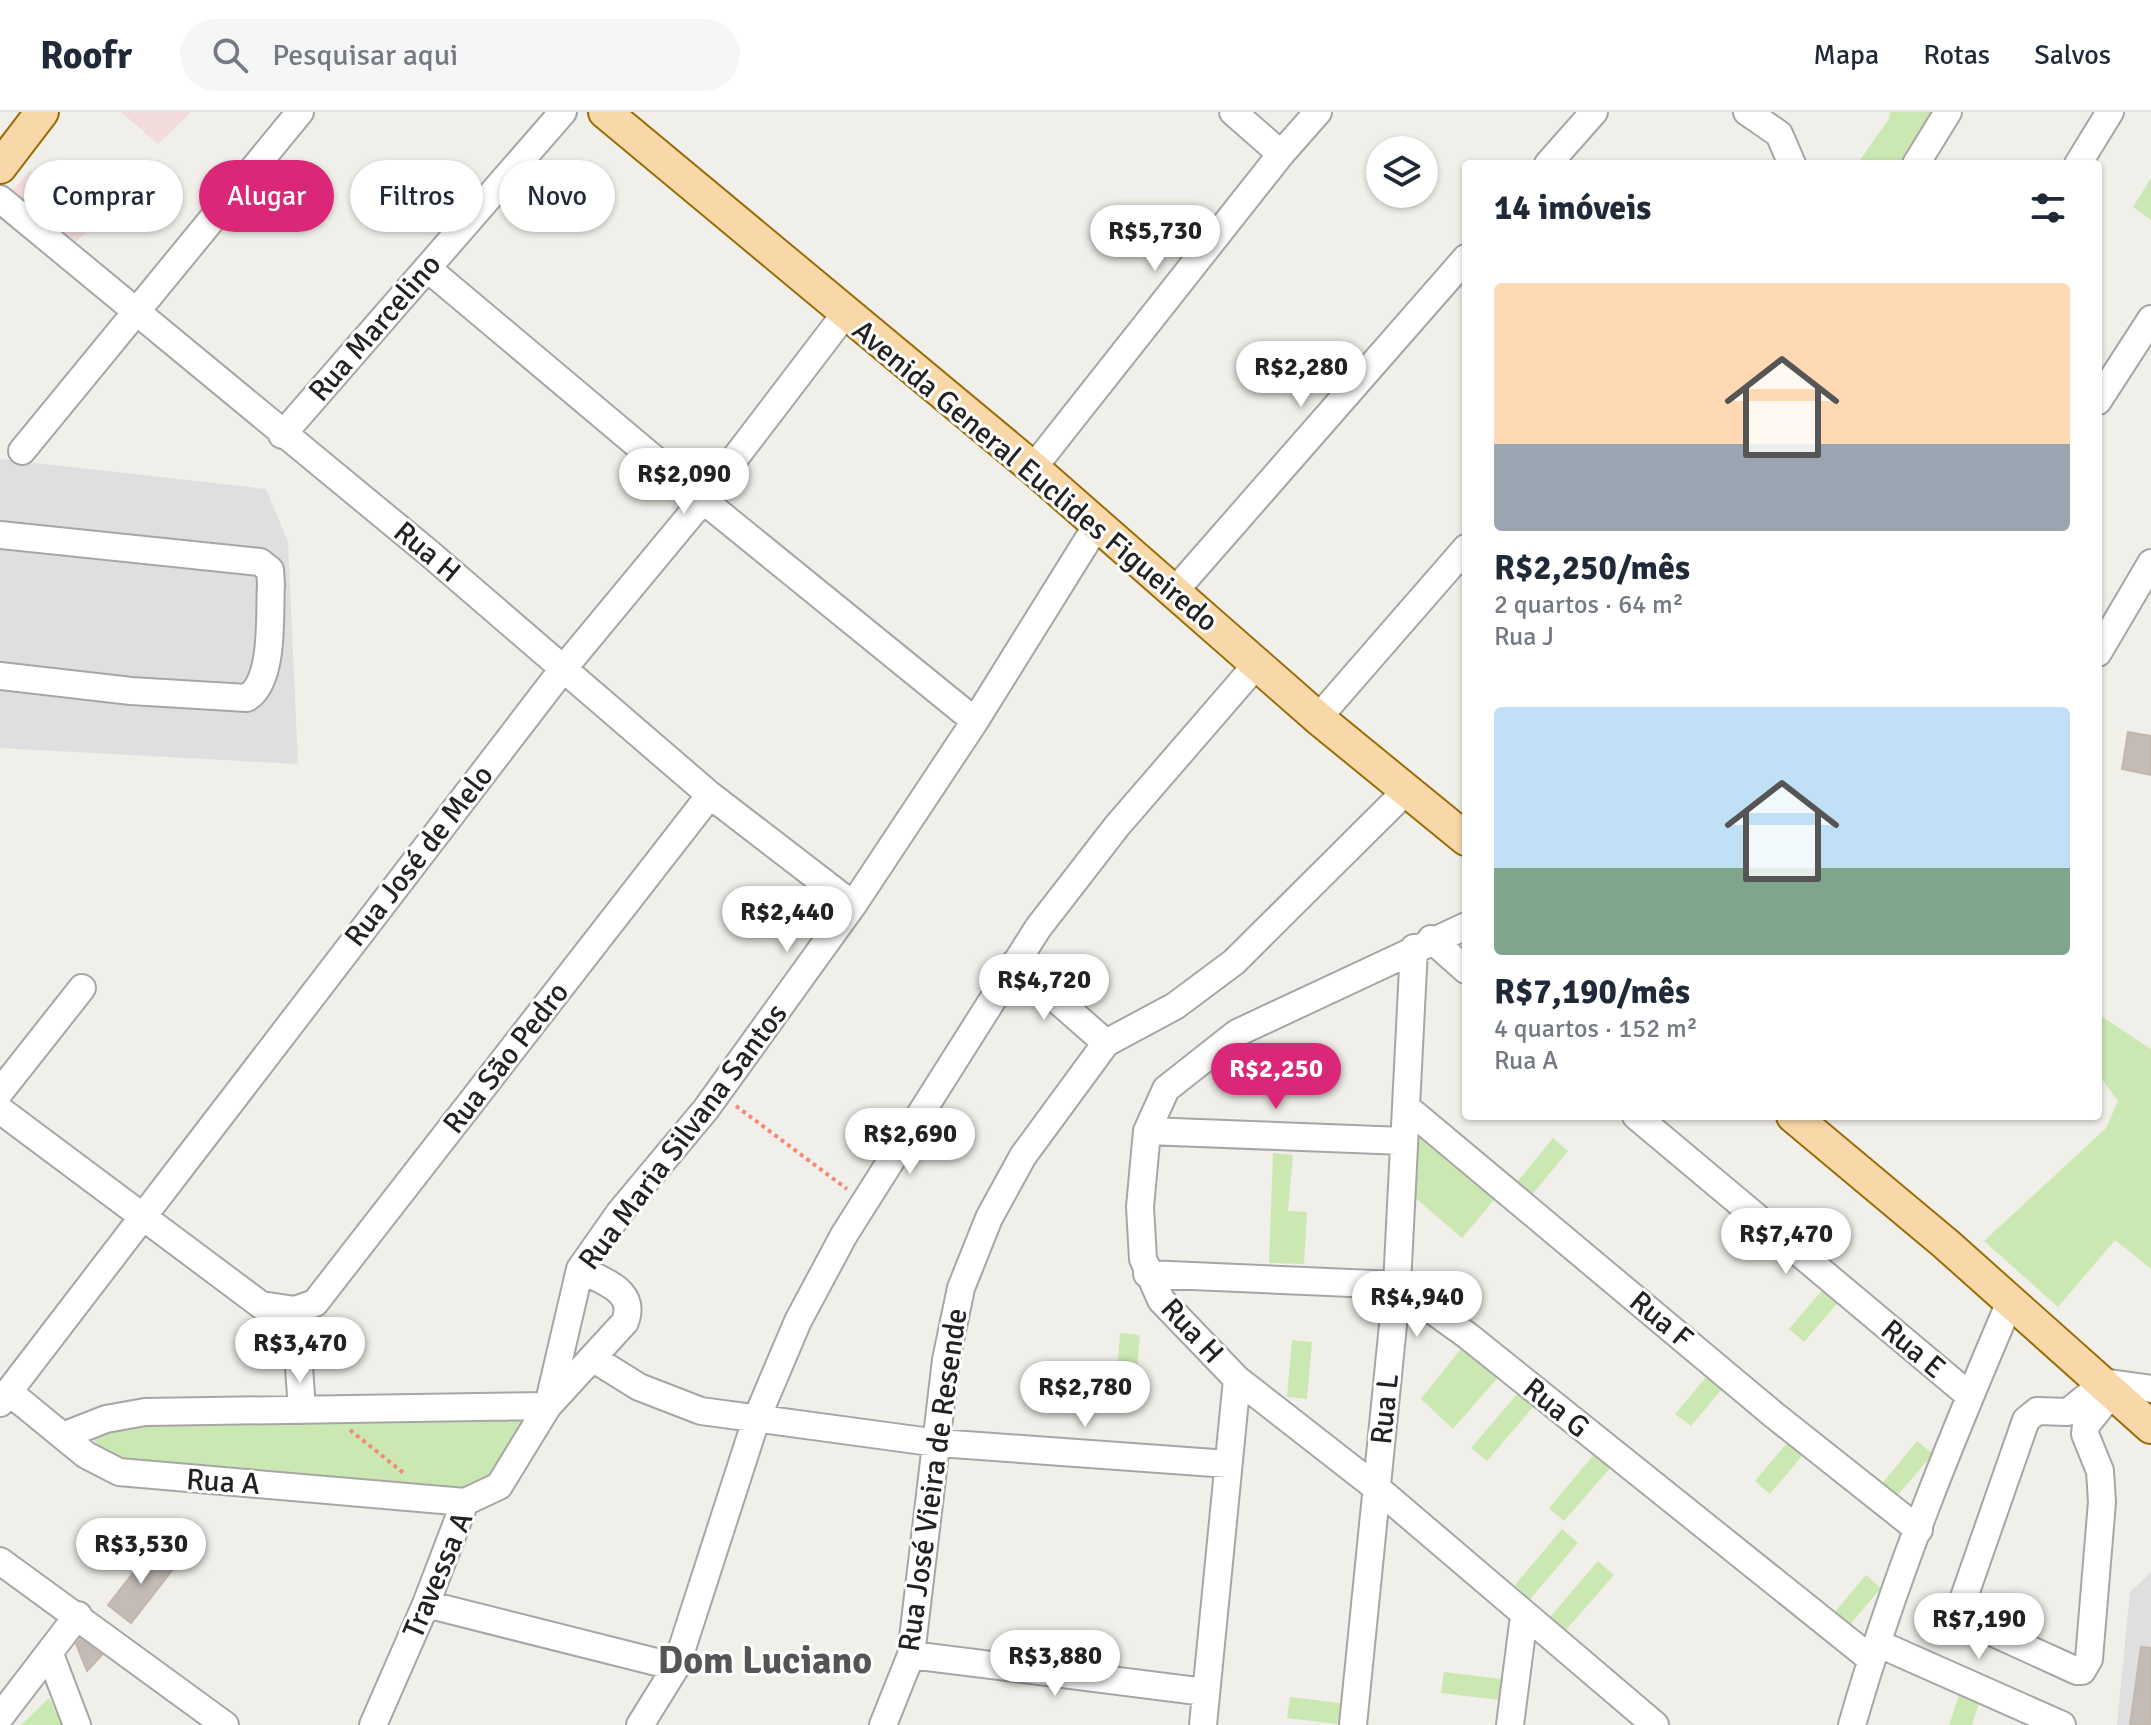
<!DOCTYPE html>
<html lang="pt">
<head>
<meta charset="utf-8">
<style>
  body { margin:0; font-family:Signika,sans-serif; background:#f6f6f7; color:#1f2937; height:100vh; display:flex; flex-direction:column; font-size:30px; white-space:nowrap }
  * { box-sizing:border-box; margin:0 }
  p { font-size:26px; color:#747a83 }
  .icon { flex:none; width:44px; height:44px; fill:none; stroke:currentColor; stroke-width:2; stroke-linecap:round; stroke-linejoin:round }
  .map { position:relative; flex:1; overflow:hidden }
  .panel { position:absolute; left:1462px; top:48px; width:640px; height:960px; display:flex; flex-direction:column; background:#fff; border-radius:8px; box-shadow:0 2px 6px #0004 }
  .panel>* { flex:none }
  .guide { position:absolute; left:24px; top:48px; width:760px; height:72px; display:flex; gap:16px }
  .fabs { position:absolute; left:1366px; top:24px; display:grid; gap:16px }
  .fabs a { display:grid; place-items:center; width:72px; height:72px; border-radius:50%; background:#fff; box-shadow:0 2px 6px #0004; font-size:40px }
  .price { position:absolute; translate:-50% -68px; padding:0 18px; border-radius:28px; background:#fff; color:#222; font-size:26px; line-height:52px; filter:drop-shadow(0 2px 4px #0008) }
  .price::after { content:''; position:absolute; left:50%; top:48px; width:24px; height:18px; margin-left:-12px; background:inherit; clip-path:polygon(0 0,100% 0,50% 100%) }
  .price.on { background:#db2777; color:#fff }
  ul { padding:0; list-style:none }
  li { display:grid; align-content:center; gap:16px; height:424px; padding:0 32px }
  li span { display:grid; place-items:center; height:248px; border-radius:8px; color:#555 }
  li>.icon { margin-inline-start:auto }
  span .icon { width:144px; height:144px; fill:#fffc; stroke-width:1 }
  li b { font-size:34px }
  h2 { display:flex; justify-content:space-between; align-items:center; height:96px; padding:0 32px; font-size:34px }
  .chip { padding:0 28px; border-radius:36px; background:#fff; box-shadow:0 2px 6px #0004; font-size:28px; line-height:72px }
  .chip.on { background:#db2777; color:#fff }
  header { display:flex; align-items:center; gap:48px; box-sizing:border-box; height:112px; padding:0 40px; background:#fff; border-bottom:2px solid #e0e1e3 }
  header strong { font-size:38px }
  nav { display:flex; gap:44px; margin-inline-start:auto; font-size:28px }
  .search { width:560px; height:72px; background:#f6f6f7; display:flex; align-items:center; gap:20px; box-sizing:border-box; padding:0 28px; border-radius:44px; color:#747a83; font-size:30px }
  .map>svg:first-child { display:block }
</style>
</head>
<body>
<header>
<strong>Roofr</strong>
<div class="search"><svg class="icon" aria-label="search" viewBox="0 0 24 24"><circle cx="10" cy="10" r="6"/><path d="M15 15l6 6"/></svg>Pesquisar aqui</div>
<nav><a>Mapa</a><a>Rotas</a><a>Salvos</a></nav>
</header>
<div class="map">
<svg width="2151" height="1613" viewBox="0 0 2151 1613">
  <rect width="100%" height="100%" fill="#f1efe9"/>
  <path fill="#e0dfdf" d="M0,347L266,377L288,430L298,652L0,636Z
    M2151,1460V1613H2117L2130,1480Z"/>
  <path fill="#f1dcda" d="M121,0H191L158,32Z
    M30,58L94,114L73,132L13,78Z"/>
  <path fill="#cbe8b3" d="M1890,0H1936L1903,52H1857L1889,7Z
    M2151,66V108L2133,95Z
    M2098,902L2151,937V1157L2115,1128L2058,1195L1984,1129L2106,1016L2118,989L2098,962Z
    M1420,1012L1499,1082L1462,1126L1412,1083Z
    M1553,1026L1568,1039L1532,1083L1517,1070Z
    M1273,1041L1293,1043L1288,1099L1307,1100L1304,1152L1269,1151Z
    M1826,1174L1841,1187L1804,1230L1789,1217Z
    M1120,1221L1140,1223L1135,1279L1116,1278Z
    M1292,1228L1312,1230L1307,1287L1287,1285Z
    M1464,1233L1501,1262L1453,1317L1421,1287Z
    M1712,1258L1727,1271L1691,1314L1675,1302Z
    M1519,1280L1534,1294L1487,1349L1471,1336Z
    M524,1305L493,1364L475,1377L113,1347L91,1326L129,1312Z
    M1792,1325L1807,1338L1770,1382L1755,1369Z
    M1917,1329L1933,1342L1896,1385L1881,1373Z
    M1596,1340L1612,1354L1564,1409L1549,1396Z
    M1562,1417L1578,1431L1530,1487L1515,1473Z
    M1598,1449L1614,1463L1566,1518L1550,1505Z
    M1866,1463L1881,1476L1844,1520L1829,1507Z
    M1444,1560L1502,1567L1499,1588L1441,1581Z
    M1962,1575L1982,1582L1972,1613H1949Z
    M1290,1585L1348,1592L1345,1613L1287,1606Z
    M49,1586L62,1613H21Z"/>
  <path fill="#c2bbb6" stroke="#c3b7ac" stroke-width="2" d="M2128,620L2151,624V663L2122,657Z
    M151,1438L174,1456L131,1511L108,1493Z
    M80,1527L102,1543L87,1559L76,1532Z
    M2141,1535L2151,1536V1613H2130Z"/>
  <g fill="none" stroke-linecap="round" stroke-linejoin="round">
    <defs>
      <path id="minor" d="M1233,0L1281,42
        M1747,0L1779,22L1792,52
        M1548,52L1594,0
        M1916,52L1948,0
        M2078,52L2110,0
        M0,87L429,441L710,683L853,793
        M427,156L703,388L975,609
        M2098,289L2151,207
        M282,323L563,0
        M22,339L300,0
        M1033,356L1281,42L1318,0
        M0,423L260,450L270,458L271,472C269,503 275,568 247,586L131,579L0,564
        M1173,481L1466,146
        M2098,541L2151,451
        M1318,606L1466,436
        M1466,814L1237,921L1166,977L1147,1019L1140,1095L1143,1147L1161,1188L1237,1267L1378,1377L1655,1613
        M1431,827L1466,858
        M1015,851L1106,931
        M0,980L82,876
        M1406,995L1774,1303L1919,1418
        M0,998L261,1193L295,1198L315,1191L710,683
        M1636,1004L1970,1284
        M1147,1019L1404,1029
        M1147,1162L1397,1173L1468,1224L1871,1547
        M295,1198L302,1298
        M594,1247L639,1275L701,1299L938,1331L1228,1352
        M2095,1269L2151,1277
        M2101,1273L2068,1300L2037,1299L2026,1308L1962,1491V1498L1974,1512L2077,1559H2082L2089,1547L2102,1390L2100,1359L2085,1322L2086,1313L2111,1282
        M9,1280L86,1343L119,1360L465,1390
        M0,1291L563,557L703,388L845,202
        M65,1323L106,1307L145,1300L548,1294L580,1157L620,1100L706,997L853,793L975,609L1097,413
        M0,1449L225,1613
        M426,1492L676,1555
        M1877,1531L2062,1613
        M50,1542L77,1613
        M911,1543L1205,1580
        M0,1605L78,1503
        M373,1613L426,1492L465,1390L499,1374L548,1294L625,1210C637,1178 603,1170 580,1157
        M640,1613L676,1555L756,1308L798,1209L844,1123L1038,816L1117,714L1257,552
        M883,1613L911,1543L946,1248L961,1176L989,1106L1023,1044L1106,931L1175,894L1234,850L1406,679
        M1203,1613L1237,1267
        M1353,1613L1397,1173L1414,836
        M1510,1613L1524,1504
        M1852,1613C1893,1469 1951,1328 2010,1190"/>
      <path id="major" d="M605,0L1033,356L1318,606L1466,727
        M0,55L42,0
        M1793,1004L1946,1132L2151,1315"/>
    </defs>
    <use href="#minor" stroke="#a6a6a6" stroke-width="30"/>
    <use href="#major" stroke="#986d08" stroke-width="36"/>
    <path stroke="#f38a79" stroke-width="4" stroke-dasharray="4 4" stroke-linecap="butt" d="M736,994L847,1077
      M350,1318L406,1363"/>
    <use href="#minor" stroke="#fff" stroke-width="26"/>
    <use href="#major" stroke="#f8d8a8" stroke-width="32"/>
  </g>
  <g text-anchor="middle" dominant-baseline="central" stroke-width="6" stroke-linejoin="round" paint-order="stroke">
    <g font-size="30" fill="#222" stroke="#fff">
      <text transform="translate(375 216) rotate(-49)">Rua Marcelino</text>
      <text transform="translate(1035 364) rotate(40)">Avenida General Euclides Figueiredo</text>
      <text transform="translate(427 440) rotate(40)">Rua H</text>
      <text transform="translate(419 744) rotate(-52)">Rua José de Melo</text>
      <text transform="translate(506 946) rotate(-52)">Rua São Pedro</text>
      <text transform="translate(683 1025) rotate(-53)">Rua Maria Silvana Santos</text>
      <text transform="translate(1661 1208) rotate(40)">Rua F</text>
      <text transform="translate(1192 1219) rotate(47)">Rua H</text>
      <text transform="translate(1913 1237) rotate(40)">Rua E</text>
      <text transform="translate(1556 1296) rotate(39)">Rua G</text>
      <text transform="translate(1385 1297) rotate(-84)">Rua L</text>
      <text transform="translate(933 1368) rotate(-82)">Rua José Vieira de Resende</text>
      <text transform="translate(223 1370) rotate(4)">Rua A</text>
      <text transform="translate(438 1463) rotate(-67)">Travessa A</text>
    </g>
    <g font-size="38" font-weight="bold" fill="#555" stroke="#fff">
      <text x="765" y="1548">Dom Luciano</text>
    </g>
  </g>
</svg>
<div class="fabs">
<a><svg class="icon" aria-label="layers" viewBox="0 0 24 24"><path d="M12 4l9 5-9 5-9-5zM3 14l9 5 9-5"/></svg></a>
</div>
<b class="price" style="left:1155px;top:161px">R$5,730</b>
<b class="price" style="left:1301px;top:297px">R$2,280</b>
<b class="price" style="left:684px;top:404px">R$2,090</b>
<b class="price" style="left:787px;top:842px">R$2,440</b>
<b class="price" style="left:1044px;top:910px">R$4,720</b>
<b class="price on" style="left:1276px;top:999px">R$2,250</b>
<b class="price" style="left:910px;top:1064px">R$2,690</b>
<b class="price" style="left:1786px;top:1164px">R$7,470</b>
<b class="price" style="left:1417px;top:1227px">R$4,940</b>
<b class="price" style="left:300px;top:1273px">R$3,470</b>
<b class="price" style="left:1085px;top:1317px">R$2,780</b>
<b class="price" style="left:141px;top:1474px">R$3,530</b>
<b class="price" style="left:1979px;top:1549px">R$7,190</b>
<b class="price" style="left:1055px;top:1586px">R$3,880</b>
<div class="guide">
<a class="chip">Comprar</a>
<a class="chip on">Alugar</a>
<a class="chip">Filtros</a>
<a class="chip">Novo</a>
</div>
<section class="panel">
<h2>14 imóveis<svg class="icon" aria-label="filters" viewBox="0 0 24 24"><path d="M4 7h16M4 17h16"/><circle cx="9" cy="7" r="2"/><circle cx="15" cy="17" r="2"/></svg></h2>
<ul>
<li><span style="background:linear-gradient(#ffd9b3 65%,#9aa5b1 0)"><svg class="icon" aria-label="home" viewBox="0 0 24 24"><path d="M3 11l9-7 9 7M6 9v11h12V9"/></svg></span><div><b>R$2,250/mês</b><p>2 quartos · 64 m²</p><p>Rua J</p></div></li>
<li><span style="background:linear-gradient(#bfe0f5 65%,#7fa58c 0)"><svg class="icon" aria-label="home" viewBox="0 0 24 24"><path d="M3 11l9-7 9 7M6 9v11h12V9"/></svg></span><div><b>R$7,190/mês</b><p>4 quartos · 152 m²</p><p>Rua A</p></div></li>
</ul>
</section>
</div>
</body>
</html>
